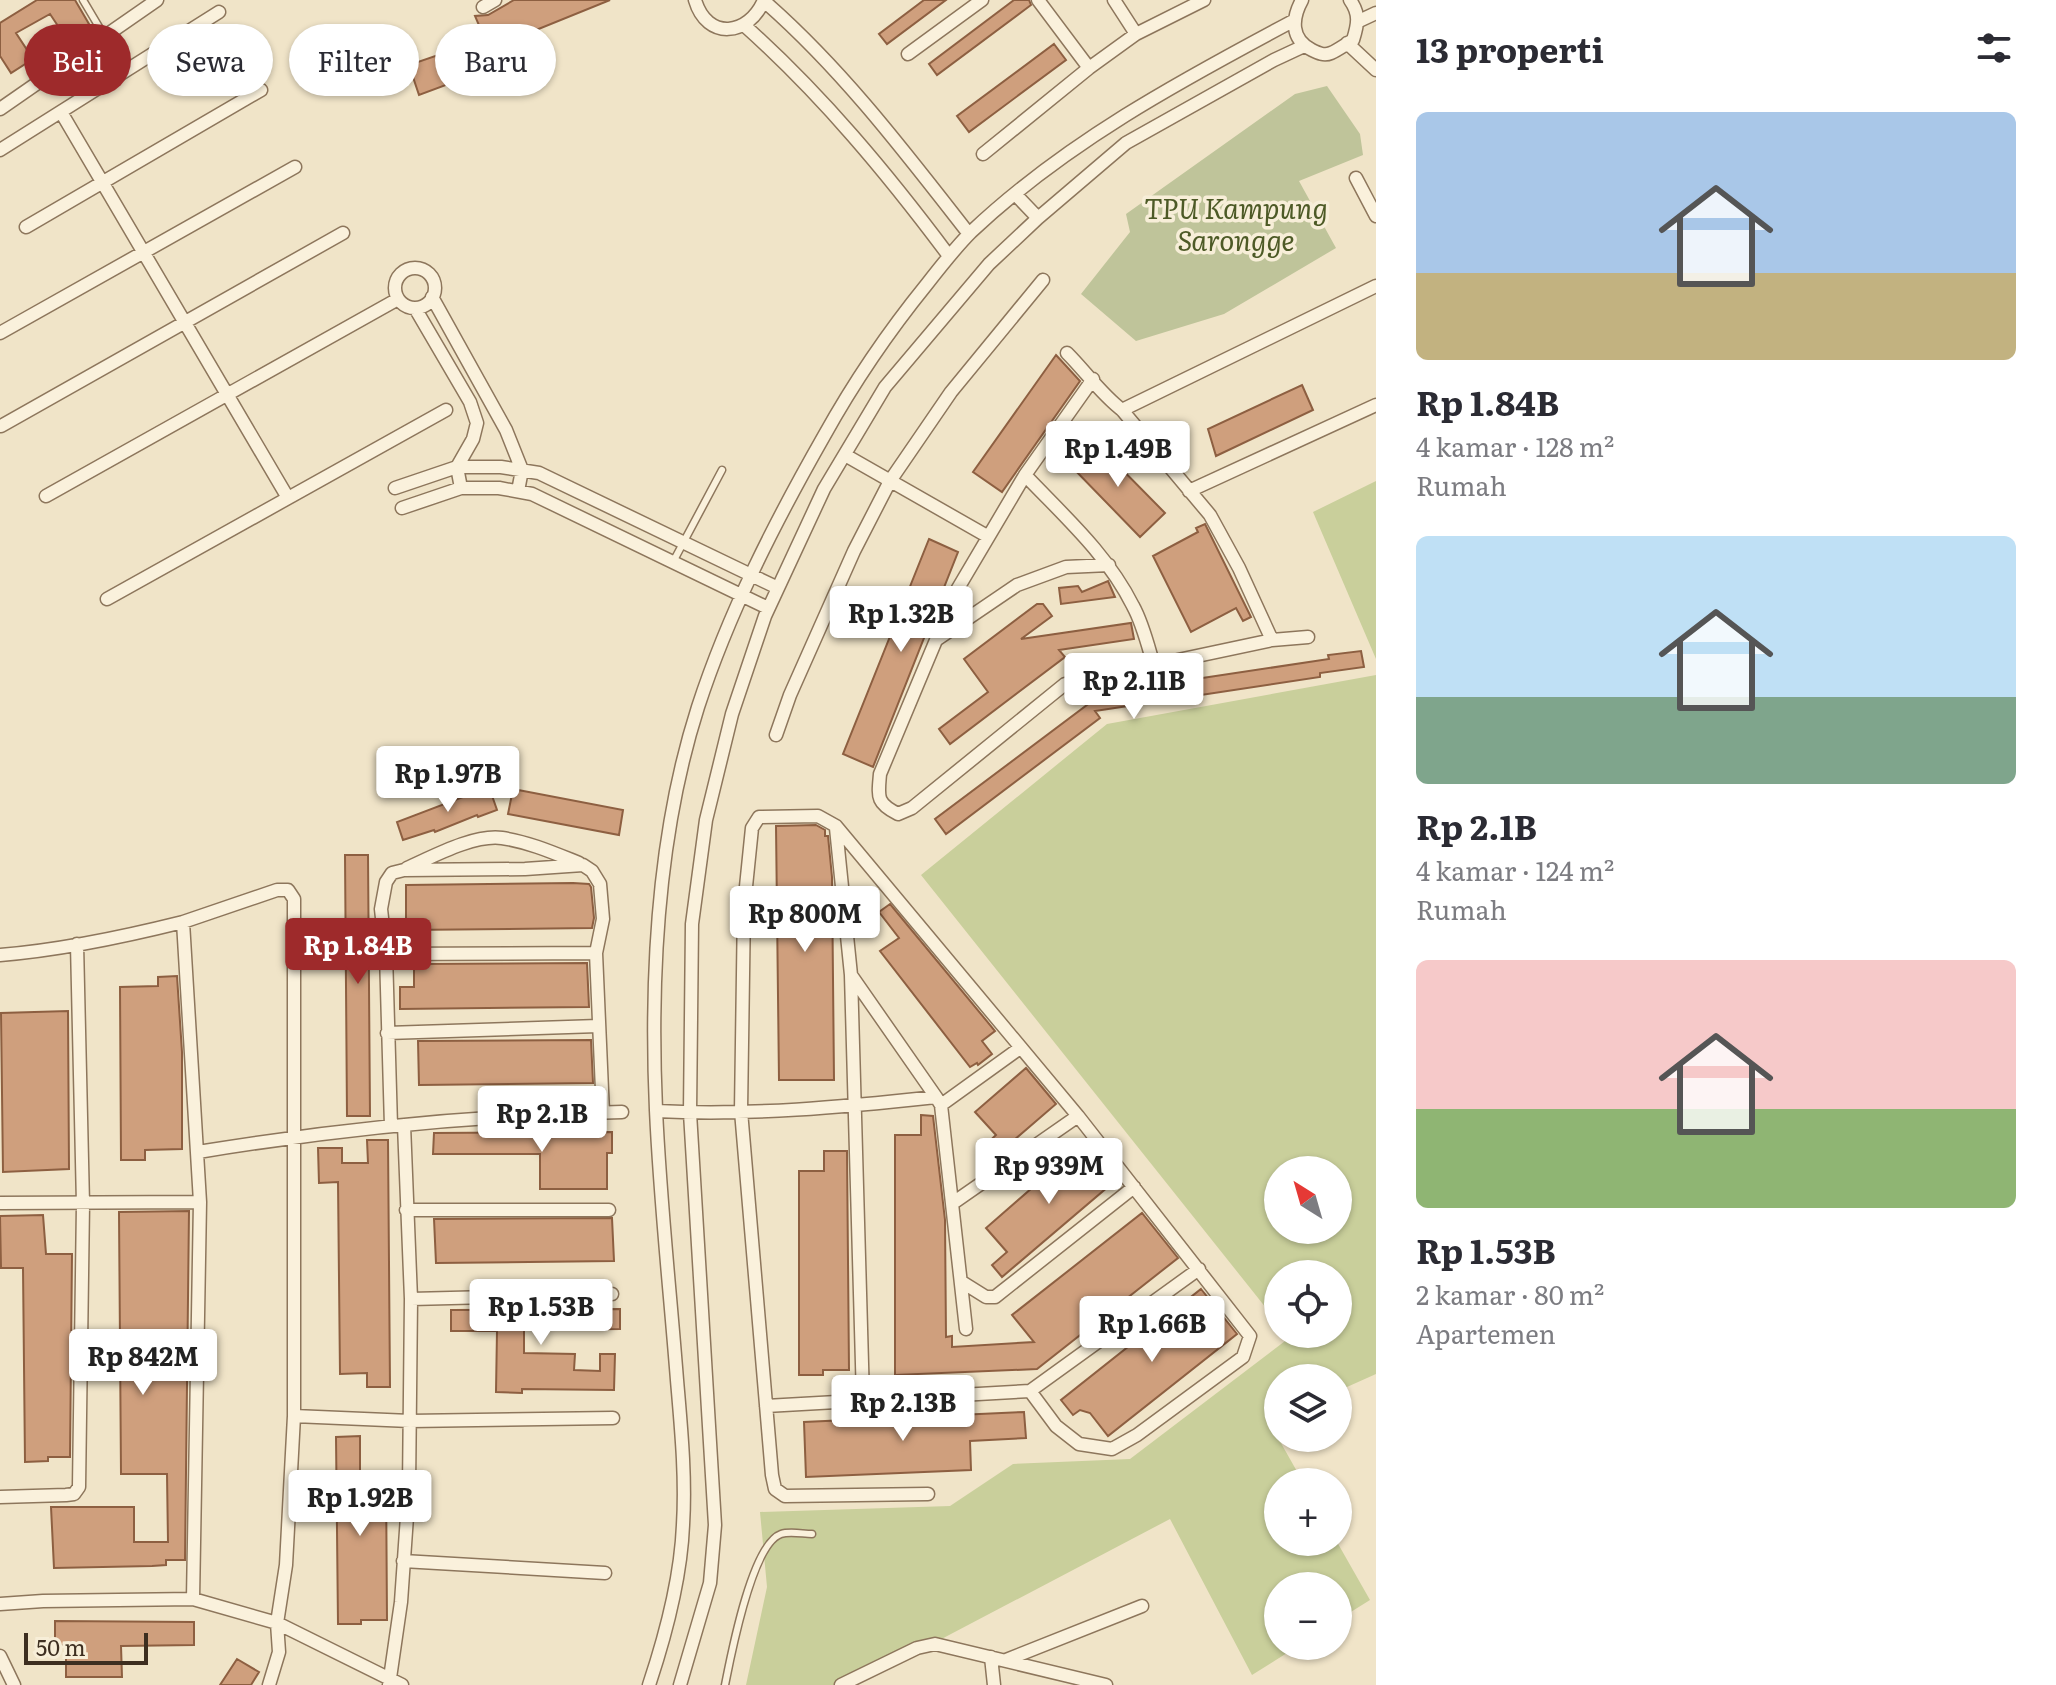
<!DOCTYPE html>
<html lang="id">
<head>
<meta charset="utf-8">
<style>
  body { margin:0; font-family:Literata,serif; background:#f2f2f3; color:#2b2b33; height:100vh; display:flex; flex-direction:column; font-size:30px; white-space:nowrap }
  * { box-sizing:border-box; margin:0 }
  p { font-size:26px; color:#7c7c81 }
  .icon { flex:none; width:44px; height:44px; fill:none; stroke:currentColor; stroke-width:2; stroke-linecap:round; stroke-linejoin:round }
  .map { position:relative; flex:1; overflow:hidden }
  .drawer { display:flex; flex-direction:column; background:#fff; width:680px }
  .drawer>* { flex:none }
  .guide { position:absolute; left:24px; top:24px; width:760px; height:72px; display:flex; gap:16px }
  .needle { width:52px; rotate:323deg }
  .fabs { position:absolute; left:1264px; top:1156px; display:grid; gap:16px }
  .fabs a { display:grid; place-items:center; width:88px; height:88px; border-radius:50%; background:#fff; box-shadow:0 2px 6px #0004; font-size:40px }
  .scale { position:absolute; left:24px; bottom:20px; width:124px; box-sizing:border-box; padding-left:8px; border:4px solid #3d2e20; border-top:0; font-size:22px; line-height:28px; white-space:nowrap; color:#3d2e20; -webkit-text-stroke:6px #f7eed8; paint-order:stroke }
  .price { position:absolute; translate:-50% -68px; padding:0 18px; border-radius:8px; background:#fff; color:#222; font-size:26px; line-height:52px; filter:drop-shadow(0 2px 4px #0008) }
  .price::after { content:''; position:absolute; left:50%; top:48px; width:24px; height:18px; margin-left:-12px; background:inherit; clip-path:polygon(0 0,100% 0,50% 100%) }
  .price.selected { background:#9e2a2b; color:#fff }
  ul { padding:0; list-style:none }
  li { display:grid; align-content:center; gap:16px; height:424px; padding:0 40px }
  li span { display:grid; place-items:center; height:248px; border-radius:12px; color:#555 }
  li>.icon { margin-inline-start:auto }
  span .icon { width:144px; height:144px; fill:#fffc; stroke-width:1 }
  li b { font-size:34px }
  h2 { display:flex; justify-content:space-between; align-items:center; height:96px; padding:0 40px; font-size:34px }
  .pill { padding:0 28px; border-radius:36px; background:#fff; box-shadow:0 2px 6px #0004; font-size:28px; line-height:72px }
  .pill.selected { background:#9e2a2b; color:#fff }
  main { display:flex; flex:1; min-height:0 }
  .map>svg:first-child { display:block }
</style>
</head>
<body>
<main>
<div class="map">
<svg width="1376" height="1685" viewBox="0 0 1376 1685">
  <rect width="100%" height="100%" fill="#f0e4c8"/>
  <path fill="#c9cf9b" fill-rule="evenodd" d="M1376,481V659L1313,512Z
    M1376,675V1374L1338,1391V1378H1278V1418L1269,1422L1303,1482H1278V1542H1337L1370,1600L1338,1620V1586H1278V1646H1298L1252,1675L1170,1519L854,1685H746L767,1587L760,1512L950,1506L1013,1464L1130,1459L1289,1338L1287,1334H1338V1274H1278V1323L921,875L1107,724ZM1278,1170H1338V1230H1278Z"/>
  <path fill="#bfc49a" d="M1327,86L1360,134L1363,155L1299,181L1336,248L1224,314L1136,341L1081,294L1130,232L1126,214L1295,94Z"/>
  <path fill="#cf9f7d" stroke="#8d5f41" stroke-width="2" d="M37,0H75L89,24L66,38L50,14L16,33L33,59L11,73L0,56V23Z
    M514,0H610L489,49L475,16L488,15Z
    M924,0H946L887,44L879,34Z
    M1014,0H1029L1031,5L937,75L929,64Z
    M1054,44L1066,60L969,132L957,116Z
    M444,53L454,82L419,95L409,65Z
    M1056,355L1080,381L1002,492L973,472Z
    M1302,385L1313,410L1216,456L1208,429Z
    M1095,442L1165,513L1140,537L1070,465Z
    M1205,524L1251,617L1243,621L1236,608L1191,632L1153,556L1198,532L1196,528Z
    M929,539L958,552L873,767L843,754Z
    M1108,581L1115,597L1061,604L1059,588L1078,586L1082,592Z
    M1037,604H1043L1052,616L1021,639L1131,623L1134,639L1059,650L1065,657L950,744L939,729L988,692L964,659Z
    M1361,651L1364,667L1320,673V677L1095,711L1100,718L946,834L935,819L1103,693L1329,659L1328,655Z
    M489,787L497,810L478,817L477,815L435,832L434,830L403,840L397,822Z
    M513,789L623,810L619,835L508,814Z
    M816,825L825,830V836H828L832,877L834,1080H779L776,826Z
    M345,855H368L370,1116H347Z
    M573,883L589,884L591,887L594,918L592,928L406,930V885Z
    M890,904L995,1031L982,1041L992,1054L978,1065L977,1063L970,1067L880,951L899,938L879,912Z
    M587,963L589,1007L400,1009V987H414V964Z
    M177,976L182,1052V1149L145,1150V1160H121L120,987L158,986V977Z
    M68,1011L69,1169L3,1172L1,1013Z
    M591,1040L593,1083L419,1085L418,1041Z
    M1026,1068L1056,1104L992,1159L982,1148L996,1135L975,1112Z
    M921,1115L933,1116L945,1220L946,1337L952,1336V1347L1034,1342L1012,1315L1142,1213L1178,1258L1037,1369L895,1375V1135H921Z
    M612,1132V1153H607V1189H540V1154H433L434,1133Z
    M367,1140H388L390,1387H367V1373L340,1374L338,1182L319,1183L318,1148H342V1163H368Z
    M1086,1141L1116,1180L1002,1277L992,1265L1007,1252L986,1228Z
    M824,1151H847L849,1370H823V1375H799V1171H824Z
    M189,1211L185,1560H166V1565L152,1566L54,1568L51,1507H134V1542H168L167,1474H121L119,1212Z
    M43,1215L46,1254H72L70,1457H48V1461L25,1462L23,1268H1L0,1216Z
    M612,1218L614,1261L436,1263L434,1219Z
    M1201,1289L1237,1334L1108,1436L1090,1413L1080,1410L1073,1415L1061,1400Z
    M620,1309V1329L524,1330V1353L575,1354L574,1370L600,1371V1354H615L614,1390L522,1389V1393L496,1392L497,1331H451V1310Z
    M1024,1412L1026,1438L970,1441L971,1470L806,1477L804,1422Z
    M360,1436V1474H386L387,1620H361V1624H338L336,1437Z
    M55,1621L194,1622V1645L121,1646L122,1677H66V1645H55Z
    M237,1659L259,1672L251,1685H220Z"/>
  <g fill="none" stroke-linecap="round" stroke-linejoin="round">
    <defs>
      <path id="lane" d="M83,0L105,37
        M673,562L722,470
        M725,1685C731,1655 752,1544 781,1534C790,1531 803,1534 812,1534"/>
      <path id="street" d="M695,0C707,41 749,36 764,0
        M1038,0L1089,68
        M1114,0L1136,34
        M1302,0C1292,18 1290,39 1312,50C1318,53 1324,56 1331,53C1338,50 1346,44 1353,40C1358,24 1360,14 1350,0
        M764,1C842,69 905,152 969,234
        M483,7L495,0
        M1359,21L1376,13
        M745,26C822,95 887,173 949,256
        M1347,43L1376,70
        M908,54L982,0
        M0,109L157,0
        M61,112L288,498
        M0,150L219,12
        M983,154L1089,68L1136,34L1204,0
        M1356,178L1376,216
        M1015,194L1038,218
        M26,227L261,90
        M395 288a20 20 0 1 1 40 0a20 20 0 1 1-40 0Z
        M432,297L506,430L522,470L518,491
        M415,308L470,402L477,423L473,439L457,467L461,488
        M0,333L295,167
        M1067,353C1086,372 1101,394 1122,410L1210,515L1239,568L1272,640
        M1093,379L1025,475L957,590L880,774C878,797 876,803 898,814L912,808L1065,684L1272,640L1308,637
        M1122,410L1376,286
        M1,426L343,233
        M845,455L987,536
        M1025,475C1065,517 1107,554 1133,606C1143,624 1148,646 1154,666
        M395,488L457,467H501L539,473L778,588
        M1189,491L1376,405
        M46,496L398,299
        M402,508L461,488H499L532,494L768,608
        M107,599L446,410
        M936,640L1017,585L1066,567L1109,565
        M776,735L790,695L854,551L890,481L951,392L1043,280
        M836,828L851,975L863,1399
        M407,868C432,857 474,834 502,838C529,842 554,853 579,863
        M183,922L277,890H288L294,899V1416L286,1565L277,1623L279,1652L269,1685
        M386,954L596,953
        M0,955C62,950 123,937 183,922L200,1202L193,1599
        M851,975L936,1097
        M387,1033L598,1026
        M941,1105L1020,1048
        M656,1111C749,1116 844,1107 936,1097L941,1105L966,1329
        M391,1126L386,954L381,909L386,882L392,873L404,870L525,869L583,865L592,871L600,884L603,919L596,953L603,1113
        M198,1152C338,1129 480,1115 622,1112
        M0,1203L200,1202
        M953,1203L1078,1116
        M406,1210H609
        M962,1282L986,1297H995L1134,1187
        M411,1299L612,1294
        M1030,1391L1199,1269
        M766,1406L1030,1391L1056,1426L1079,1444L1112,1449L1137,1435L1243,1357L1250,1336L1078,1116L836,826L818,816L759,817L752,828L744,906L741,1111L772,1475L775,1489L785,1496L928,1494
        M294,1416L410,1421L613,1418
        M0,1497L66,1495L74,1494L79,1487L83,1204L77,944
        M403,1561L605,1573
        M0,1604L43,1601L193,1599L277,1623L402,1685
        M0,1656L14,1685
        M991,1657L994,1685
        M1006,1660L1142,1606
        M389,1685L401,1602L409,1488L411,1299L404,1125
        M649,1685C665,1637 681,1575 683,1525C686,1477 681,1427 677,1380C670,1290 660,1200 656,1110C650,976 657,835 698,707C729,612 775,522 824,436C854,382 888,332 927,284C941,266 955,248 971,232C1065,143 1180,81 1293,21
        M680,1685L710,1583L715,1525L690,1113L692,924L706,820L732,714L765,616L824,489L885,387L989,264L1038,218L1126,143L1274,60L1304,46
        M841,1685L917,1648L935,1644L1106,1685"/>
    </defs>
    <use href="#lane" stroke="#8d765c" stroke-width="9"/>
    <use href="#street" stroke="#8d765c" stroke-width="15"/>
    <use href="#lane" stroke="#faf1dc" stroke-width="6"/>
    <use href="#street" stroke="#faf1dc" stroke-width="12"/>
  </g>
  <g text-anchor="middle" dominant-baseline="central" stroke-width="7" stroke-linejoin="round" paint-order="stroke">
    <g font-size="28" font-style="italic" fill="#4d5a26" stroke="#f7eed8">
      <text x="1236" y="207">TPU Kampung<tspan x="1236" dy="32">Sarongge</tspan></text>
    </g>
  </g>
</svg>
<div class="fabs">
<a><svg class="needle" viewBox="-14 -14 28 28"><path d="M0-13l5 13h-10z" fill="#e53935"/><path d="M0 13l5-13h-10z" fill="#7c7c81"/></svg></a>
<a><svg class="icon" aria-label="locate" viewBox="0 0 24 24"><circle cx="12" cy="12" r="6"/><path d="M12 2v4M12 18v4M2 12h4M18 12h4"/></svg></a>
<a><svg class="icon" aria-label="layers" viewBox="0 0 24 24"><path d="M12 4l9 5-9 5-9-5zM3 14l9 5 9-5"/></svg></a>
<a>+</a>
<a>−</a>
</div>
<div class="scale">50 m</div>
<b class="price" style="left:1118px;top:489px">Rp 1.49B</b>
<b class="price" style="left:901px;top:654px">Rp 1.32B</b>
<b class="price" style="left:1134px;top:721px">Rp 2.11B</b>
<b class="price" style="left:448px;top:814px">Rp 1.97B</b>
<b class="price" style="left:805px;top:954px">Rp 800M</b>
<b class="price selected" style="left:358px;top:986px">Rp 1.84B</b>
<b class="price" style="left:542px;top:1154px">Rp 2.1B</b>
<b class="price" style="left:1049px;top:1206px">Rp 939M</b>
<b class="price" style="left:541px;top:1347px">Rp 1.53B</b>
<b class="price" style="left:1152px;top:1364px">Rp 1.66B</b>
<b class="price" style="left:143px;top:1397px">Rp 842M</b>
<b class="price" style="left:903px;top:1443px">Rp 2.13B</b>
<b class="price" style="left:360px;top:1538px">Rp 1.92B</b>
<div class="guide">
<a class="pill selected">Beli</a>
<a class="pill">Sewa</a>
<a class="pill">Filter</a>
<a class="pill">Baru</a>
</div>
</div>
<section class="drawer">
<h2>13 properti<svg class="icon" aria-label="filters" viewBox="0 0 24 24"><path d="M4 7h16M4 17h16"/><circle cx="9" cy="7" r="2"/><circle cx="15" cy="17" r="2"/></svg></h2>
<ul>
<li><span style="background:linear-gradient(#a9c7e8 65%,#c2b280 0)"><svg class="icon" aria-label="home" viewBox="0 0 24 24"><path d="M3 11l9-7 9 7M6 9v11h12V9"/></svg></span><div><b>Rp 1.84B</b><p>4 kamar · 128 m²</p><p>Rumah</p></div></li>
<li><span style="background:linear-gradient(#bfe0f5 65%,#7fa58c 0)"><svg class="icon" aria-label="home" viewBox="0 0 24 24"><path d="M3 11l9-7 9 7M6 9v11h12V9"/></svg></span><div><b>Rp 2.1B</b><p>4 kamar · 124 m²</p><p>Rumah</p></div></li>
<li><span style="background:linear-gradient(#f6c9c9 60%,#8fb573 0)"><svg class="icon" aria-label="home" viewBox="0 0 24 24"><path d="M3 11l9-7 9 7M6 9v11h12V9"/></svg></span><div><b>Rp 1.53B</b><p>2 kamar · 80 m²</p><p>Apartemen</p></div></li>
</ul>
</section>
</main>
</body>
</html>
